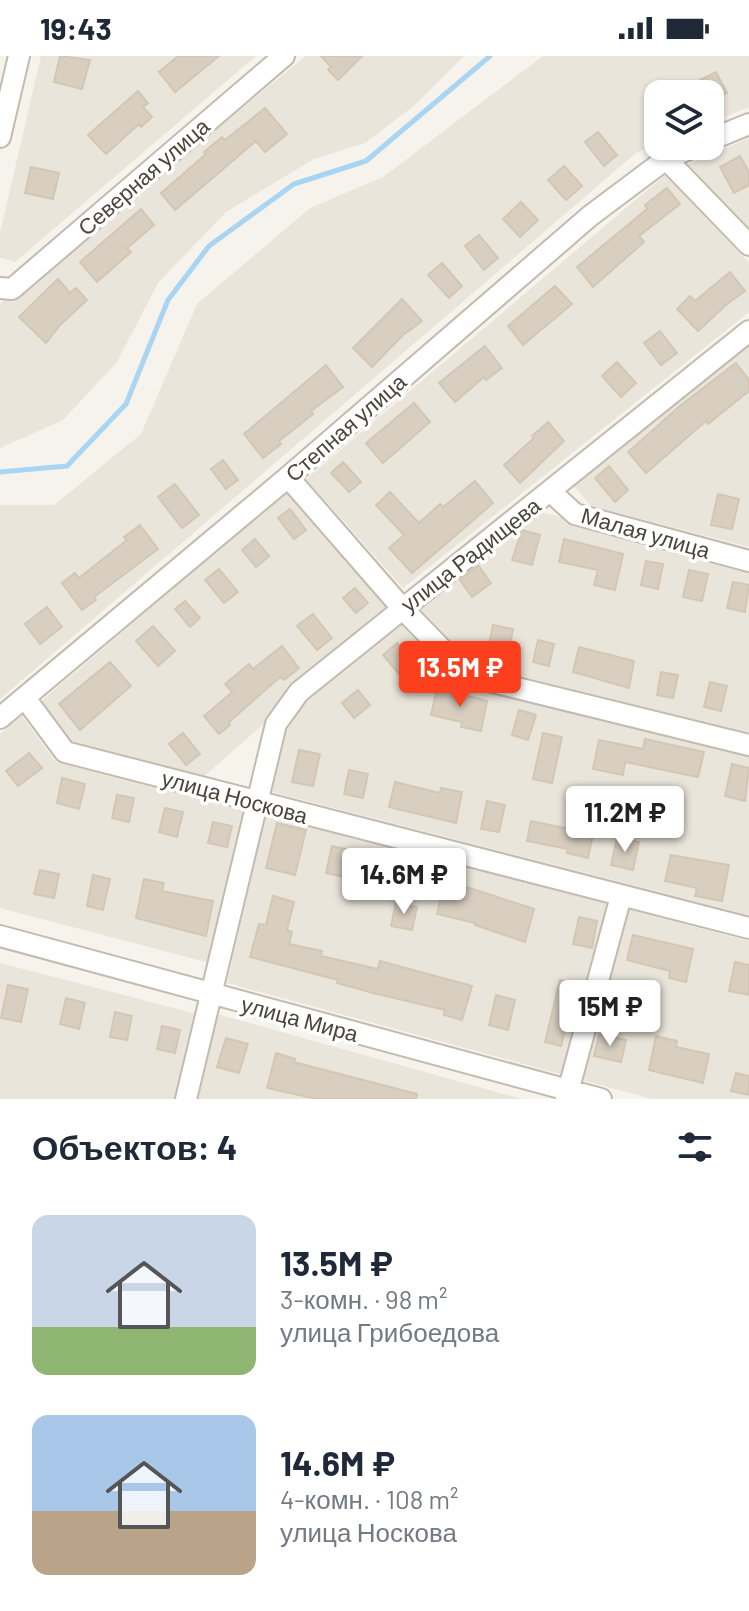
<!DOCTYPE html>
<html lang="ru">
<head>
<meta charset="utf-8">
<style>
  body { margin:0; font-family:Barlow,sans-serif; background:#f2f2f3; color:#1f2937; height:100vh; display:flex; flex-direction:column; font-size:30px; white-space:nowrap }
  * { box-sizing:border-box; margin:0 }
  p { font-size:26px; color:#747a83 }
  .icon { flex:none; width:44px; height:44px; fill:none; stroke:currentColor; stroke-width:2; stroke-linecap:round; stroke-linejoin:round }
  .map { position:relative; height:1043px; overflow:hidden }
  .details { display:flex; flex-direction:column; background:#fff; flex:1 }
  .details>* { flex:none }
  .controls { position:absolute; left:644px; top:24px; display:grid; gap:16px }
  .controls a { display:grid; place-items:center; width:80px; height:80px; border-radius:16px; background:#fff; box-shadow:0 2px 6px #0004; font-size:40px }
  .price { position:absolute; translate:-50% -68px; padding:0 18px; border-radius:8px; background:#fff; color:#222; font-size:26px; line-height:52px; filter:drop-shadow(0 2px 4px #0008) }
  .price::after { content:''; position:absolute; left:50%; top:48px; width:24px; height:18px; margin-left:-12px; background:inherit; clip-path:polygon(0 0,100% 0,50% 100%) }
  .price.current { background:#fc3f1d; color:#fff }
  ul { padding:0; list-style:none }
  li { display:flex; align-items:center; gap:24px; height:200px; padding:0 32px }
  li span { display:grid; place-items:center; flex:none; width:224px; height:160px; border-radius:16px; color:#555 }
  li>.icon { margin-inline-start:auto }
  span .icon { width:96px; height:96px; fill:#fffc; stroke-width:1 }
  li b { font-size:34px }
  h2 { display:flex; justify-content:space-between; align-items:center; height:96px; padding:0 32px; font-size:34px }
  .status { display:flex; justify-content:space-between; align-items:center; height:56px; padding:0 40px; background:#fff; direction:ltr }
  .status svg { height:22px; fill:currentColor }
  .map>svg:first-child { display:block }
</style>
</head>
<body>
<div class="status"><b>19:43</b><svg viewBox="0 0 49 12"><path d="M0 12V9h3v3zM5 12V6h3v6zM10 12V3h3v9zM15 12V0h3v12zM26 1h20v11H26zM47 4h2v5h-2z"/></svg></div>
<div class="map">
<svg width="749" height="1043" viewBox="0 0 749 1043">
  <rect width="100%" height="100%" fill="#f6f3ec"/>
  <path fill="#eae5da" d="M41,0H256L15,206L0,202V177Z
    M306,0H464L416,48L365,87L314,103L226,156L158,227L117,306L63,364L0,392V248Z
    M543,0H749V51L710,67V38H658V88L636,97L0,643V449H54L141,378L197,248L310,152L383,121Z
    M749,82V174L687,109Z
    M665,119L749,207V256L403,532L306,423Z
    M749,287V491L591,450L573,429Z
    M288,435L388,549L293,629L265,667L202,722L71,688L40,646Z
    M538,455L749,513V677L472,609L416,552Z
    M403,565L465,628L749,698V859L272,736L286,676L305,645Z
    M22,660L56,706L247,755L210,907L0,852V678Z
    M265,759L749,885V1043H652L227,927Z
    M0,907L197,958L174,1043H0Z
    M217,958L522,1043H194Z"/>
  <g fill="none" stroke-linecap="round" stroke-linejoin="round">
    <path stroke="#a9d4f2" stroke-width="5" d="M0,416L67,410L126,348L168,244L209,190L294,128L366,105L490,0"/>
  </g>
  <path fill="#d8cfc1" stroke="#d3c7b4" stroke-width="2" d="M60,0L90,4L82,33L54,26Z
    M178,0H219L175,36L159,16Z
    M321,0H362L338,24L328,14L331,11Z
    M716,16L727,37L710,45V38H706L700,24Z
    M138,35L148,47L143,51L152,61L141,71L139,68L106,98L88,79Z
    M265,52L287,78L265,96L256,85L175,154L161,137L206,98L204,96L222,81L225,84Z
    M598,76L617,99L604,110L585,86Z
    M740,100L749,116V129L734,137L720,111Z
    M564,110L582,130L566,144L548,124Z
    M31,111L59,117L53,143L25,137Z
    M667,132L680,148L639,180L644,186L593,231L577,211L647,153L645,149Z
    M521,146L538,164L520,181L503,163Z
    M141,153L154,169L127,192L131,196L97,226L80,206Z
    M479,179L498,202L484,214L465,190Z
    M442,207L462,230L449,242L428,219Z
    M730,216L745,235L727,248L698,275L677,253L690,240L695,245Z
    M58,223L70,237L76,232L87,244L60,269L46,287L19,261Z
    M555,230L572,248L523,289L508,270Z
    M402,243L422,265L403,279L372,311L353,292Z
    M660,275L677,297L661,309L644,287Z
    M485,290L502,312L486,324L484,321L455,346L439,327Z
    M617,306L636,327L621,341L602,320Z
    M736,307L749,324V335L708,368L706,365L646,417L628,396L681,349Z
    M326,309L343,331L311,355L313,358L279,385L281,388L263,402L244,378Z
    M414,347L430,366L383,407L366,387Z
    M548,366L564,385L520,427L504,409L534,382L532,380Z
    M223,404L238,424L226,433L211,413Z
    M343,406L361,426L349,436L331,417Z
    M609,410L628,434L615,446L595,422Z
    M475,425L493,447L412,517L389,492L404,479L376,449L390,436L419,467L440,448L443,451Z
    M175,428L199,459L182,472L158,441Z
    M718,438L739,443L732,473L711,469Z
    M290,453L306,474L294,483L278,462Z
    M140,469L158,493L94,541L96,544L82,554L62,527L75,517L79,522L127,484L124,481Z
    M522,474L540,479L532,509L512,504Z
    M255,483L269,500L256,511L242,494Z
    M564,483L623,498L615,534L594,529L598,514L559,506Z
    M646,505L663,508L658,533L641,529Z
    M478,509L491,527L472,541L460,524Z
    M219,513L238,536L224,547L205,524Z
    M689,514L708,518L702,545L683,541Z
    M733,526L749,529L745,556L727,552Z
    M355,532L368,547L356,557L343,542Z
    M185,545L200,562L190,571L175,553Z
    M47,551L62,571L40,588L25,568Z
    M313,558L332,582L317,594L297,570Z
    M493,569L513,573L508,597L488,593Z
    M153,570L175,595L158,610L136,585Z
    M538,584L554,588L549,610L533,606Z
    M397,587L414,607L400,619L383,599Z
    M282,590L299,612L284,624L280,621L229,666L230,669L219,678L204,660L232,636L225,628L249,608L253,613Z
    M579,591L634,605L629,632L573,616Z
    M110,606L131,630L80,674L59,648Z
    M661,616L678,619L673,642L657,639Z
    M710,626L727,630L721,655L704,651Z
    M437,632L487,645L481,675L461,671L462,666L431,659Z
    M358,634L370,649L354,662L342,647Z
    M519,654L536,659L528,684L512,679Z
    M183,677L200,698L186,709L169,688Z
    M543,677L562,681L552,727L533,723Z
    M645,683L704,696L698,721L625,706L623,719L593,713L599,684L643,693Z
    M299,694L320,698L313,730L292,726Z
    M29,697L42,712L18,730L6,715Z
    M732,708L749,712L745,745L725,740Z
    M349,714L368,718L363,742L344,738Z
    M62,722L85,728L79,753L57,747Z
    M395,726L440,737L441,732L462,736L456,767L389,751Z
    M117,739L134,742L129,766L112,762Z
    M487,745L505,749L499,776L481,773Z
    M165,752L183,756L177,781L159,776Z
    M531,765L593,778L588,802L567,797L568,793L527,785Z
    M213,766L232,770L227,791L208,787Z
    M277,767L306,774L295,819L266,812Z
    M617,782L639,786L633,814L611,809Z
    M332,790L373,799L374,794L394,799L385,839L365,835L367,826L326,817Z
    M671,799L729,809L722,845L695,840L697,832L665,825Z
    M40,814L59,818L54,842L34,838Z
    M93,819L110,823L103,854L87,850Z
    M144,823L164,827L162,835L213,845L206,880L136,862Z
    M445,824L534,853L525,886L475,869V867L437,858Z
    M273,840L294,846L287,874L292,876L289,888L322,895L321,900L378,913L380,905L472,930L462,964L444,959L445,954L373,937L337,927L338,924L250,901L259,868L266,869Z
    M396,846L417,851L412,874L391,870Z
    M579,861L597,865L592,892L573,888Z
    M633,879L693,893L686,926L669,922L670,915L627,904Z
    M735,906L749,909V939L729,935Z
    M560,924L583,930L577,952L571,950L561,990L545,986Z
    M8,929L28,933L21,966L1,962Z
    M496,939L515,944L508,974L489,969Z
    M66,942L85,947L79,973L60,968Z
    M625,943L655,950L650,974L619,967Z
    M115,956L132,960L127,984L110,981Z
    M162,970L180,974L175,997L157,993Z
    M599,978L626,984L621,1006L594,1000Z
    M656,980L677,985L676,991L709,998L703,1027L649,1014Z
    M226,982L248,988L239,1017L217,1011Z
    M276,997L295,1003L294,1006L417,1038L416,1043H317L267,1032Z
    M736,1017L749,1020V1039L731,1035Z"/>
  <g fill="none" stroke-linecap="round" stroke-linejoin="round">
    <defs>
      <path id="minor" d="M0,81L19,0
        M710,84L749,68
        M666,103L749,189
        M0,232L12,233L284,0
        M288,421L402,552L468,620L749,689
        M550,435L575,458L749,505
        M25,642L65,696L749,872
        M0,662L288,421L590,160L666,103L696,90
        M0,880L601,1043
        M186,1043L276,668L299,636L749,275
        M566,1043L621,840"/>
    </defs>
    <use href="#minor" stroke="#c2bbae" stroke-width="24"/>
    <use href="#minor" stroke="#fff" stroke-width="20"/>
  </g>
  <g text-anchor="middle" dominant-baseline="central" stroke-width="7" stroke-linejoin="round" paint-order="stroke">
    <g font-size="22" fill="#4b4439" stroke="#fff">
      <text transform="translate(143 120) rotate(-41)">Северная улица</text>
      <text transform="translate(345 371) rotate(-41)">Степная улица</text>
      <text transform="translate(646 476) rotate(16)">Малая улица</text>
      <text transform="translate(470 498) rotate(-38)">улица Радищева</text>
      <text transform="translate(235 740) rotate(15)">улица Носкова</text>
      <text transform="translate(300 962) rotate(15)">улица Мира</text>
    </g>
  </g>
</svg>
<div class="controls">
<a><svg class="icon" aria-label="layers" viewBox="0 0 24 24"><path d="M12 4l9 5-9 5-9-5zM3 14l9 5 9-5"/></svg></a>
</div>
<b class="price current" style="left:460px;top:653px">13.5M ₽</b>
<b class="price" style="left:625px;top:798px">11.2M ₽</b>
<b class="price" style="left:404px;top:860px">14.6M ₽</b>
<b class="price" style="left:610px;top:992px">15M ₽</b>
</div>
<section class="details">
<h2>Объектов: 4<svg class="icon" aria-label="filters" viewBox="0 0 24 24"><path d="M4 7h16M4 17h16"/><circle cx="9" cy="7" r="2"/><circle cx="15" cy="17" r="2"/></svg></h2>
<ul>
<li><span style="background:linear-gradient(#c9d6e8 70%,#8fb573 0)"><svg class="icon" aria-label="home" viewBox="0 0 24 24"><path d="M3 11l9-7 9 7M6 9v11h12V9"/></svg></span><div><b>13.5M ₽</b><p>3-комн. · 98 m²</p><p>улица Грибоедова</p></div></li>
<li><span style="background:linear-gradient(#a9c7e8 60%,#b9a48a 0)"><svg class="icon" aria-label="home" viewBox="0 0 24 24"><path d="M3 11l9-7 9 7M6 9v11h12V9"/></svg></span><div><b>14.6M ₽</b><p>4-комн. · 108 m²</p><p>улица Носкова</p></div></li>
</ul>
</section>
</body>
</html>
